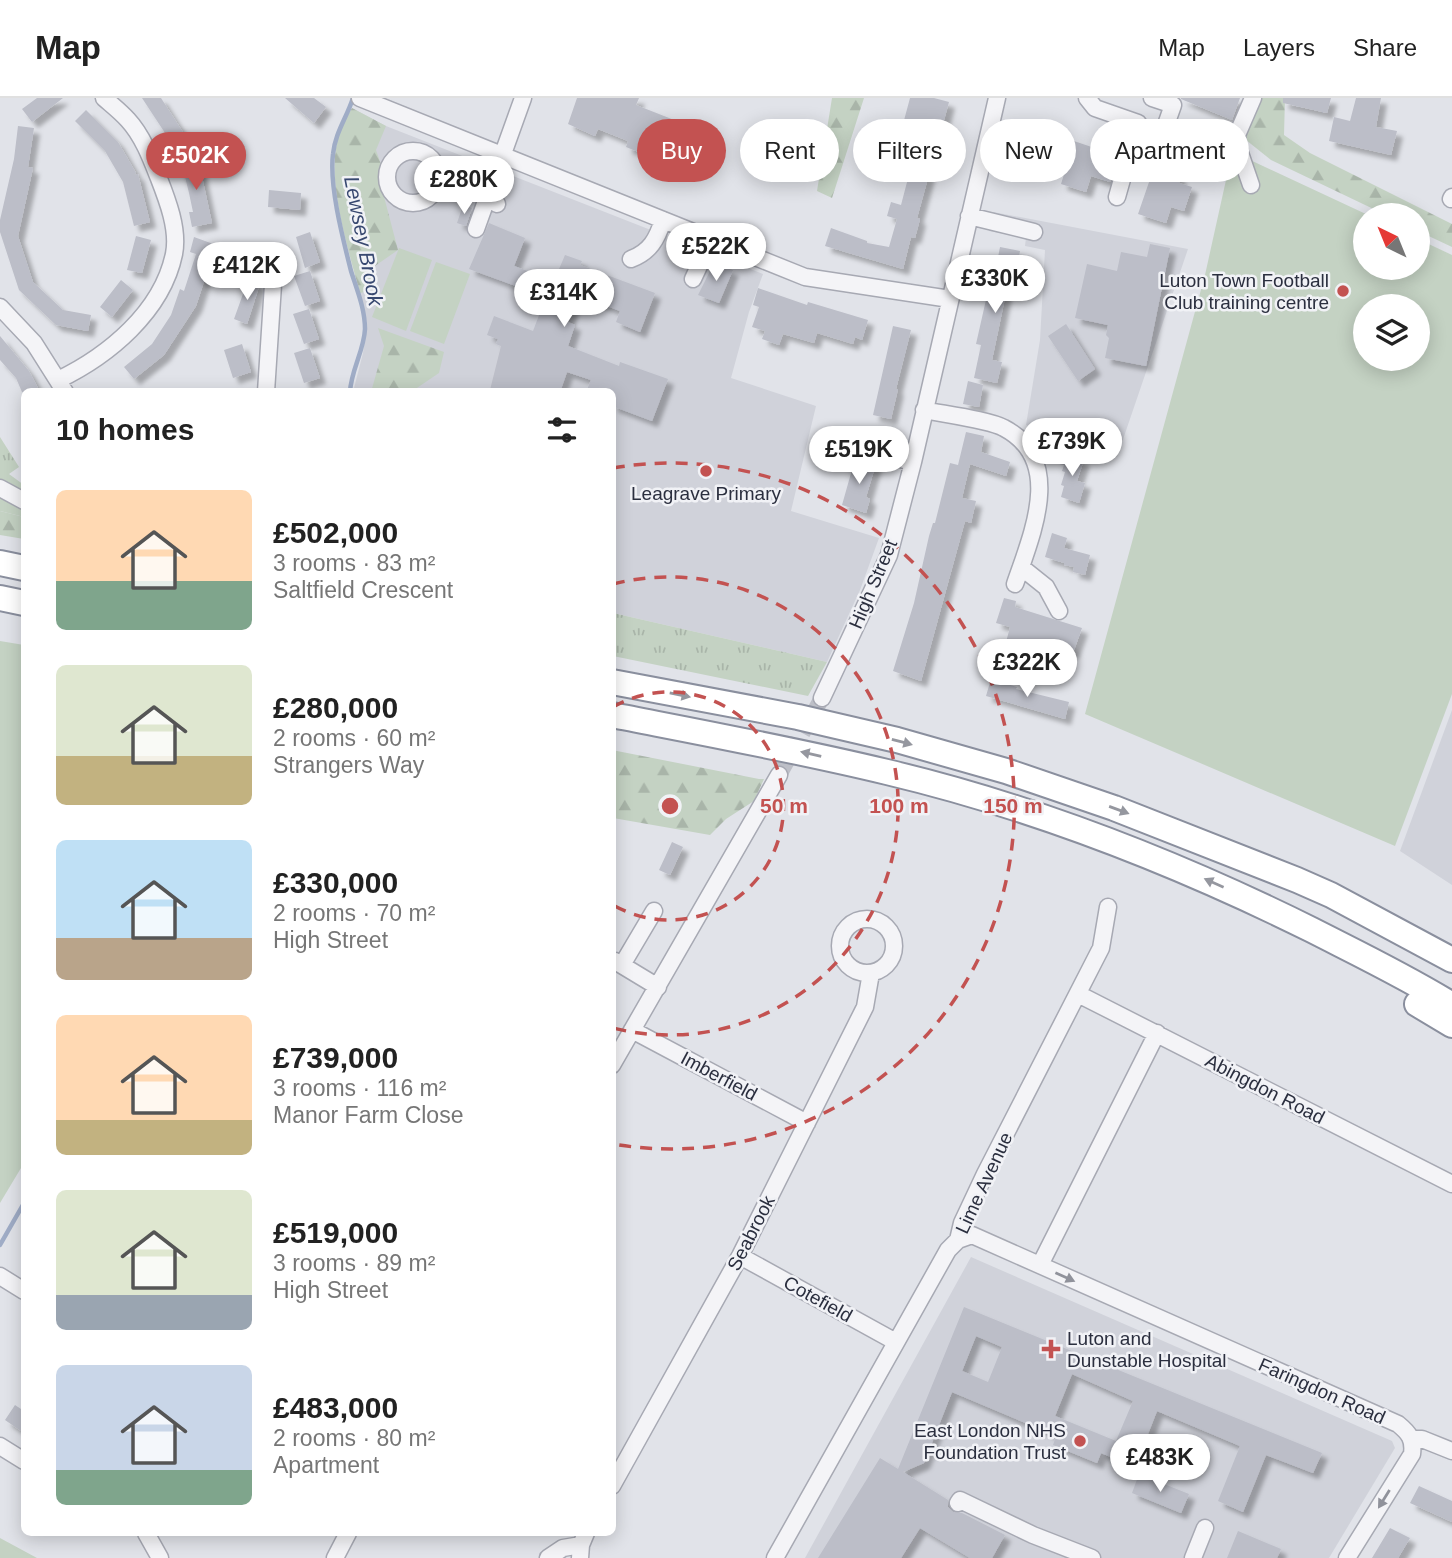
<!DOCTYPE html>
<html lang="en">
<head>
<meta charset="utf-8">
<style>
  body { margin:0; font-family:Helvetica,sans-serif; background:#f2f2f2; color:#222; height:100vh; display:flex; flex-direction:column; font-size:26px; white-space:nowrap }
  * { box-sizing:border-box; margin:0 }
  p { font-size:23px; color:#767676 }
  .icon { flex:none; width:38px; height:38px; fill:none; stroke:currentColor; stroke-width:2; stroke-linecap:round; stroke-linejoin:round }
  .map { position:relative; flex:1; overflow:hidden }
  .sheet { position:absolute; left:21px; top:290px; width:595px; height:1148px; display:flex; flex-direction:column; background:#fff; border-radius:10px; box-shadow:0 4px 18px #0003 }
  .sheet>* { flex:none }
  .top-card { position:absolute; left:637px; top:21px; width:665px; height:63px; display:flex; gap:14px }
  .needle { width:46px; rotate:317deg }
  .tools { position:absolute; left:1353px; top:105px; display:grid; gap:14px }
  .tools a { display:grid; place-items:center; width:77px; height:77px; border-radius:50%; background:#fff; box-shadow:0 4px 18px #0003; font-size:35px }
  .price { position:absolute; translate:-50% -60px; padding:0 16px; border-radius:24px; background:#fff; color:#222; font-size:23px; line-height:46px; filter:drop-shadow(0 2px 4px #0008) }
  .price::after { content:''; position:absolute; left:50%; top:42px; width:21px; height:16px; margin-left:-10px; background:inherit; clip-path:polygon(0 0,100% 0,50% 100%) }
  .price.active { background:#c35251; color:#fff }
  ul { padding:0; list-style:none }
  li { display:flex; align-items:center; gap:21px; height:175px; padding:0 35px }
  li span { display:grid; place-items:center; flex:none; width:196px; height:140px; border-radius:10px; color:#555 }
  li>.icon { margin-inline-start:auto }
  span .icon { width:84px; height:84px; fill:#fffc; stroke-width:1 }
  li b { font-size:30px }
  h2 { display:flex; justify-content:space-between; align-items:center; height:84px; padding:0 35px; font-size:30px }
  .tag { padding:0 24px; border-radius:32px; background:#fff; box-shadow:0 4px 18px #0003; font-size:24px; line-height:63px }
  .tag.active { background:#c35251; color:#fff }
  header { display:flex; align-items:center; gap:42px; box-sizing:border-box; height:98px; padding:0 35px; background:#fff; border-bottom:2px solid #e0e0e0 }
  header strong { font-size:33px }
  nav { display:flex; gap:38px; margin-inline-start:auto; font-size:24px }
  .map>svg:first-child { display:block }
</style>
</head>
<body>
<header>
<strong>Map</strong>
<nav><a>Map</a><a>Layers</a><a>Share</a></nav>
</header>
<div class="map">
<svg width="1452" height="1460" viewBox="0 0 1452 1460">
  <defs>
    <pattern id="grass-tufts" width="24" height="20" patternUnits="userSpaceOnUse" patternTransform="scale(1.75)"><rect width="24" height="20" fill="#c4d2c3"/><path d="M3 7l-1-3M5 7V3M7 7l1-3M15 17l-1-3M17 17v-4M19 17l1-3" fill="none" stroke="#a9b5a9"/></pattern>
    <pattern id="forest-firs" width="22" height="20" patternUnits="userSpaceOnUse" patternTransform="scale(1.75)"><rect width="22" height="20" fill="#c4d2c3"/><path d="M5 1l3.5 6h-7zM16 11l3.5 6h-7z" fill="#a9b5a9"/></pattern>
    <filter id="shadow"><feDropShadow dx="6" dy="6" stdDeviation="2" flood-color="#0004"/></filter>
  </defs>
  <rect width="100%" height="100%" fill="#e1e3e9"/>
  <path fill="#d0d2da" d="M352,10L386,28L763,176L749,214L731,280L816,308L791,413L879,440L860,492L827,564L613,515L612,294H353L363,255L367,225L342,122L335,59L342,27Z
    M993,114L1188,151L1117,359L1026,327L1040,242L1045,152L1025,148L1026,140L989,133Z
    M1452,612V787L1400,753Z
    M971,1159L1392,1343L1395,1350L1329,1460H805Z"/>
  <path fill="url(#grass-tufts)" d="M0,339L19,369L9,376L24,387V419L0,413Z
    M613,515L827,564L808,598L613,558Z"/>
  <path fill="url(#forest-firs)" d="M832,0H864L832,100L817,93Z
    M1258,0H1285L1284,37L1310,55L1452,126V149L1418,133V117H1386L1271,62L1246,42L1248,24Z
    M352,10L386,28L376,52L383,72L382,91L398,152L372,170L370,193L360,195C349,154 329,92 336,50C338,35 345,23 352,10Z
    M378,230L444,254L439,275L411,294H371L384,248Z
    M0,413L24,419V441L0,437Z
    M612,652L759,681H764L754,703L726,721L710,737L613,720Z"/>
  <path fill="#c4d2c3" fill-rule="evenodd" d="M1248,61L1368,117H1365V170H1418V141L1452,157V596L1395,748L1085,616L1205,177L1228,73ZM1365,208H1418V261H1365Z
    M399,150L432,162L406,233L372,219Z
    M436,164L470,176L444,246L410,233Z
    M0,543L24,547V1065L0,1105Z
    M0,1440L37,1460H0Z"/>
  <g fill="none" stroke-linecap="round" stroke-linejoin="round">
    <path stroke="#9facc6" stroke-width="4.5" d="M350,294C351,272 364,253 365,231C365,211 357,192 351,173C343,141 329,88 333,56C335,35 347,19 353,0
      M0,1147L24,1105"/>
  </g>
  <path fill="#bcbec8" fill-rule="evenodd" filter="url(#shadow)" d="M37,0H63L32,24L22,11Z
    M142,0H161L188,42L171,53L163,40L167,38Z
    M285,0H314L326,9L314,25Z
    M577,0H639L636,7L692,29L676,69L626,49L628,43L598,31L595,38L568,26Z
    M910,0H934L949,4L917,120L920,121L915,140L911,139L903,171L825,148L831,130L867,143V145L889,149L897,121L887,118L891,104L901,107L917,46L899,41Z
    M1240,0L1232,22L1181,1V0Z
    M1283,0H1331L1327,15L1283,5Z
    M1356,0H1381L1376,29L1397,33L1391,57L1329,43L1334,19L1350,23Z
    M86,12L118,44L136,75L133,77L138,76L150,124L134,128L123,84L105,53L75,23Z
    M18,28L34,30L28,69L33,70L18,138L33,184L63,212L91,217L88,233L56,227L19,192L0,134V122L14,61Z
    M1162,38L1188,46L1177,78L1181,79L1179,85L1192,89L1184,113L1171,109L1166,125L1138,116L1158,58L1155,57Z
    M1071,42L1118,58L1110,84L1091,78L1086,94L1061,86L1066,70L1062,69Z
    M198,60L212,125L192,129L189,114H193L189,95L185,79L182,80L178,65Z
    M269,92L301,95L300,112L268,109Z
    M463,107L472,110L466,128L457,125Z
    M489,125L525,140L514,168L554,183L565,157L582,163L580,167L655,195L640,234L616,224L620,213L578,197L568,224L575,227L568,248L619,268L620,264L668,281L652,323L612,308V294H586L591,282L567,274L560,294L490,292L501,248L496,246L498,241L487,237L494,218L533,233L546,199L469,171Z
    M310,134L320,164L305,170L296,139Z
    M136,138L151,142L142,175L127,172Z
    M194,139L216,147L196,208L164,257L134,281L124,269L152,246L171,217L180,191L184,193L196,156L190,154Z
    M1150,146L1170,150L1146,268L1105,260L1109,240L1106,237L1108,227L1075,220L1087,166L1117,173L1121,154L1147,159Z
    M1000,149L1020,153L1015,182L1009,181L992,262L1002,264L997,285L974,280L981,247L976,246L990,184L993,185Z
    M714,165L733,172L719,205L698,197Z
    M310,173L320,203L305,208L294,178Z
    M121,182L133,192L112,219L100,209Z
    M248,182L260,186L247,226L234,221Z
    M758,190L807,207L808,204L868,222L862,242L855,239L853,246L817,235L814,245L783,236L779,247L762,241L765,233L752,229L759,209L753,207Z
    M309,211L319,241L304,246L293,216Z
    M1066,226L1095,271L1078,283L1048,238Z
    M893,228L911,232L896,291H898L891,321L873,317Z
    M0,238L29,273L40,294H22L16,280L0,262Z
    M242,246L251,274L233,280L224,252Z
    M310,250L320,280L304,285L294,255Z
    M968,283L983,287L979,309L963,306Z
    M966,334L984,338L981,354L1010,364L1006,378L970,366L962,400L976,403L971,425L965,423L921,583L893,573L914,505L929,438L933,425H935L950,365L958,367Z
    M1063,355L1084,362L1077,383L1085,385L1079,405L1061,399L1064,388L1061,387L1065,374L1062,373L1064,367L1059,366Z
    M855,361L876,366L866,399L870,401L866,415L842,407Z
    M1052,435L1067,440L1064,450L1090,457L1085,477L1073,474L1074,469L1064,467V465L1045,459Z
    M1004,500L1016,503L1015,509L1082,530L1073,555L1058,550L1052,565L1040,561L1039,557L1005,548L1010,529L996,525Z
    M991,581L1017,589L1016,591L1069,604L1065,621L986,598Z
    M672,744L683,749L670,777L659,772Z
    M964,1209L1322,1355L1313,1375L1266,1357L1243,1414L1218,1403L1240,1348L1157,1313L1135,1369L1101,1355L1097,1365L1053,1347L1056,1338L952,1294L924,1365L903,1374L948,1402V1409L953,1414L962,1415L1005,1437L992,1460H970L920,1430L901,1460H818L880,1360L898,1371ZM976,1238L1002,1249L988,1284L962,1273ZM1072,1276L1133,1303L1116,1343L1055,1318Z
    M15,1307L24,1313V1335L5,1322Z
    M1139,1376L1189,1396L1181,1415L1132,1395Z
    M1419,1388L1452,1403V1424L1410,1405Z
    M1390,1430L1410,1440L1398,1460H1372Z
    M1238,1433L1281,1451L1277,1460H1227Z"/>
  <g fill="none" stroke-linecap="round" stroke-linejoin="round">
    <path stroke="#bdbfc7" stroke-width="16" stroke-dasharray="16 8" stroke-linecap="butt" d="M779,677L822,600"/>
    <defs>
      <path id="minor" d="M360,0L805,179L950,201
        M1087,0L1095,10L1138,25L1117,99
        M1152,0L1173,7L1167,24
        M387 79a26 26 0 1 1 52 0a26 26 0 1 1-52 0Z
        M439,76C460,83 483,88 497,106
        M1251,87L1238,49L1237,37L1253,0
        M1451,101L1452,99
        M969,118L1034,134
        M476,131L523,0
        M631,161C650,154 657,141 663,122
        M693,181L711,142
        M0,209L34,245L65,294
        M58,282C108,258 162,214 174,156C179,131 167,101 158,78C151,60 142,37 128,22C121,14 112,7 104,0
        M266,294L275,156
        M924,312C943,316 990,322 1004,330C1065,362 1032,436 1015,486
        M857,351L913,364
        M0,390L24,403
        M1021,469L1046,489L1059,513
        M822,600L889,457L913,364L997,0
        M840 848a27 27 0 1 1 54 0a27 27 0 1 1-54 0Z
        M615,863L658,889
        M622,867L654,813
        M1078,896L1452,1086
        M632,932L807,1025
        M612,967L779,677
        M958,1142L972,1137L1398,1326C1409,1335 1414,1341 1412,1356L1347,1460
        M740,1158L896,1244
        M1040,1167L1157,935
        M0,1178L24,1193
        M1412,1341H1422L1452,1353
        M0,1348L24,1363
        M612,1388L740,1158L865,909L871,875
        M958,1405L960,1402L1033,1437L1092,1460
        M146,1435L160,1460
        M335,1460L348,1435
        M548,1460L563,1450L581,1447
        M580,1460L581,1447L586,1435
        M775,1460L948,1152L958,1142L962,1125L985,1076L1101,850L1108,809
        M1193,1460L1205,1430"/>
      <path id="highway" d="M0,465L24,470
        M0,500L24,505
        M612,584L798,619L897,642L1006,673L1114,710L1297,782L1331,797L1452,862
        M612,617C704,635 796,652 887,674C1034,709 1177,765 1312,832C1359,856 1407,879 1452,907
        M1417,906L1452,927"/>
    </defs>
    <use href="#minor" stroke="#a7a9b3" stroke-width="19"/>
    <use href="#highway" stroke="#8a8f9e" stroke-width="28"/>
    <use href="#minor" stroke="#f4f4f7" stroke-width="16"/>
    <use href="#highway" stroke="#fff" stroke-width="24"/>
  </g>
  <defs><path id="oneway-solid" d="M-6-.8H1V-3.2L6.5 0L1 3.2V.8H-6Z" transform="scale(1.75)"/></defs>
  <g fill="#95979f">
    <use href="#oneway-solid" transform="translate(680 597) rotate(11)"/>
    <use href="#oneway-solid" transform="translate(902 644) rotate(15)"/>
    <use href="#oneway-solid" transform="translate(811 656) rotate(-167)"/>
    <use href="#oneway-solid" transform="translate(1119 712) rotate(20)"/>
    <use href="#oneway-solid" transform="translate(1214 785) rotate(-156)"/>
  </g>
  <g fill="#90929b">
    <use href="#oneway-solid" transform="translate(1065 1179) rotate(24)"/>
    <use href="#oneway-solid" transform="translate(1384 1401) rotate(122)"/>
  </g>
  <g fill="none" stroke="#c35251" stroke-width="3.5" stroke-dasharray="12 9">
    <path d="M613 609A114 114 0 1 1 613 807"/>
    <path d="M613 486A229 229 0 1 1 613 930"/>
    <path d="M613 370A343 343 0 1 1 613 1046"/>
  </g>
  <g fill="#c35251" stroke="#f1f2f6" stroke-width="2.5">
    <circle cx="1343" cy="193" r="7"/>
    <circle cx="706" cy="373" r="7"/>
    <path d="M1047.5 1240.5h7v7h7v7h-7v7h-7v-7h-7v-7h7z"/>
    <circle cx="1080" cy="1343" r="7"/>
  </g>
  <g text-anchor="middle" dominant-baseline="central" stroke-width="5" stroke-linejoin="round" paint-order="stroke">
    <g font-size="19" fill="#2b2f3f" stroke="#f1f2f6" text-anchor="end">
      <text x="1329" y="182">Luton Town Football<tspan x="1329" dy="22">Club training centre</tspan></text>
      <text x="706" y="395" text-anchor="middle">Leagrave Primary</text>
      <text x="1067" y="1240" text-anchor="start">Luton and<tspan x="1067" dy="22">Dunstable Hospital</tspan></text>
      <text x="1066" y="1332">East London NHS<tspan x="1066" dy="22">Foundation Trust</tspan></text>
    </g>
    <g font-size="19" fill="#2b2f3f" stroke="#f1f2f6">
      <text transform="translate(873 486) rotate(-67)">High Street</text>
      <text transform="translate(719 978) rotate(28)">Imberfield</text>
      <text transform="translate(1265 991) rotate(27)">Abingdon Road</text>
      <text transform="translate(984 1085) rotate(-65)">Lime Avenue</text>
      <text transform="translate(751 1135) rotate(-63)">Seabrook</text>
      <text transform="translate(818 1201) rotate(29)">Cotefield</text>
      <text transform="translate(1322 1293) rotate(24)">Faringdon Road</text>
    </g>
    <g font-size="21" font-style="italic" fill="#384870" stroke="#f1f2f6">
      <text transform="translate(364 143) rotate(79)">Lewsey Brook</text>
    </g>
  </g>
  <circle cx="670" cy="708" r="10" fill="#c35251" stroke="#f1f2f6" stroke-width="3.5"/>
  <g font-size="21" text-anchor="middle" font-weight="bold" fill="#c35251" stroke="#f1f2f6" stroke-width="5" stroke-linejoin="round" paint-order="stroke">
    <text x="784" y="715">50 m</text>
    <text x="899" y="715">100 m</text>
    <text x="1013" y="715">150 m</text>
  </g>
</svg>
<div class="tools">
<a><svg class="needle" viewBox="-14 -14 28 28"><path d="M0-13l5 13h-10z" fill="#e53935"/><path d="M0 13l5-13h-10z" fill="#767676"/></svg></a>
<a><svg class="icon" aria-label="layers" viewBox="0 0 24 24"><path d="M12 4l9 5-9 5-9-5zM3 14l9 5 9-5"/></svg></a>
</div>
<b class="price active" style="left:196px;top:94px">£502K</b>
<b class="price" style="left:464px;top:118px">£280K</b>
<b class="price" style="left:716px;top:185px">£522K</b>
<b class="price" style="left:247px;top:204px">£412K</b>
<b class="price" style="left:995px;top:217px">£330K</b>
<b class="price" style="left:564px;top:231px">£314K</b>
<b class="price" style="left:1072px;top:380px">£739K</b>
<b class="price" style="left:859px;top:388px">£519K</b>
<b class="price" style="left:1027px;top:601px">£322K</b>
<b class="price" style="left:1160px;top:1396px">£483K</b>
<div class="top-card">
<a class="tag active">Buy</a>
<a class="tag">Rent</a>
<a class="tag">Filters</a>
<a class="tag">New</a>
<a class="tag">Apartment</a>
</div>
<section class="sheet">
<h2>10 homes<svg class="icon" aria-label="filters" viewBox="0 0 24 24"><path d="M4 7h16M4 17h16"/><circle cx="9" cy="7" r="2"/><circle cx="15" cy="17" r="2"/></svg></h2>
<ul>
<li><span style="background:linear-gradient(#ffd9b3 65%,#7fa58c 0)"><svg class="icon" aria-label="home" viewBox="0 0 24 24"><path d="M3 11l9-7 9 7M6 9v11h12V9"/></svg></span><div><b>£502,000</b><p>3 rooms · 83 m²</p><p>Saltfield Crescent</p></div></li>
<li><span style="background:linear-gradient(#dfe7d0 65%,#c2b280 0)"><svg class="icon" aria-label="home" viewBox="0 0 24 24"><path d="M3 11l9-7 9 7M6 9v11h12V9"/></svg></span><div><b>£280,000</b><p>2 rooms · 60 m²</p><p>Strangers Way</p></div></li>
<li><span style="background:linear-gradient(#bfe0f5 70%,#b9a48a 0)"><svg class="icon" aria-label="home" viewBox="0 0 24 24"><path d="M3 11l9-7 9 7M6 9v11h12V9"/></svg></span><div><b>£330,000</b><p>2 rooms · 70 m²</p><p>High Street</p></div></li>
<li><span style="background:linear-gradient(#ffd9b3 75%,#c2b280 0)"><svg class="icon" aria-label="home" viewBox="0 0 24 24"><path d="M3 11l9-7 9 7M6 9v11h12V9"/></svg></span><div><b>£739,000</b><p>3 rooms · 116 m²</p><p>Manor Farm Close</p></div></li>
<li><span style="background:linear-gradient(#dfe7d0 75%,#9aa5b1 0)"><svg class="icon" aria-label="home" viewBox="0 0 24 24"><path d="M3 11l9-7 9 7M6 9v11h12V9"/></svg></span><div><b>£519,000</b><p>3 rooms · 89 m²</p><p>High Street</p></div></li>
<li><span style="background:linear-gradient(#c9d6e8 75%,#7fa58c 0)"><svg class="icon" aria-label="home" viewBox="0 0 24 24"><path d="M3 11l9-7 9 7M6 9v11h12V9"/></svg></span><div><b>£483,000</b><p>2 rooms · 80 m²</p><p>Apartment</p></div></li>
</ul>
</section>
</div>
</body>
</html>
